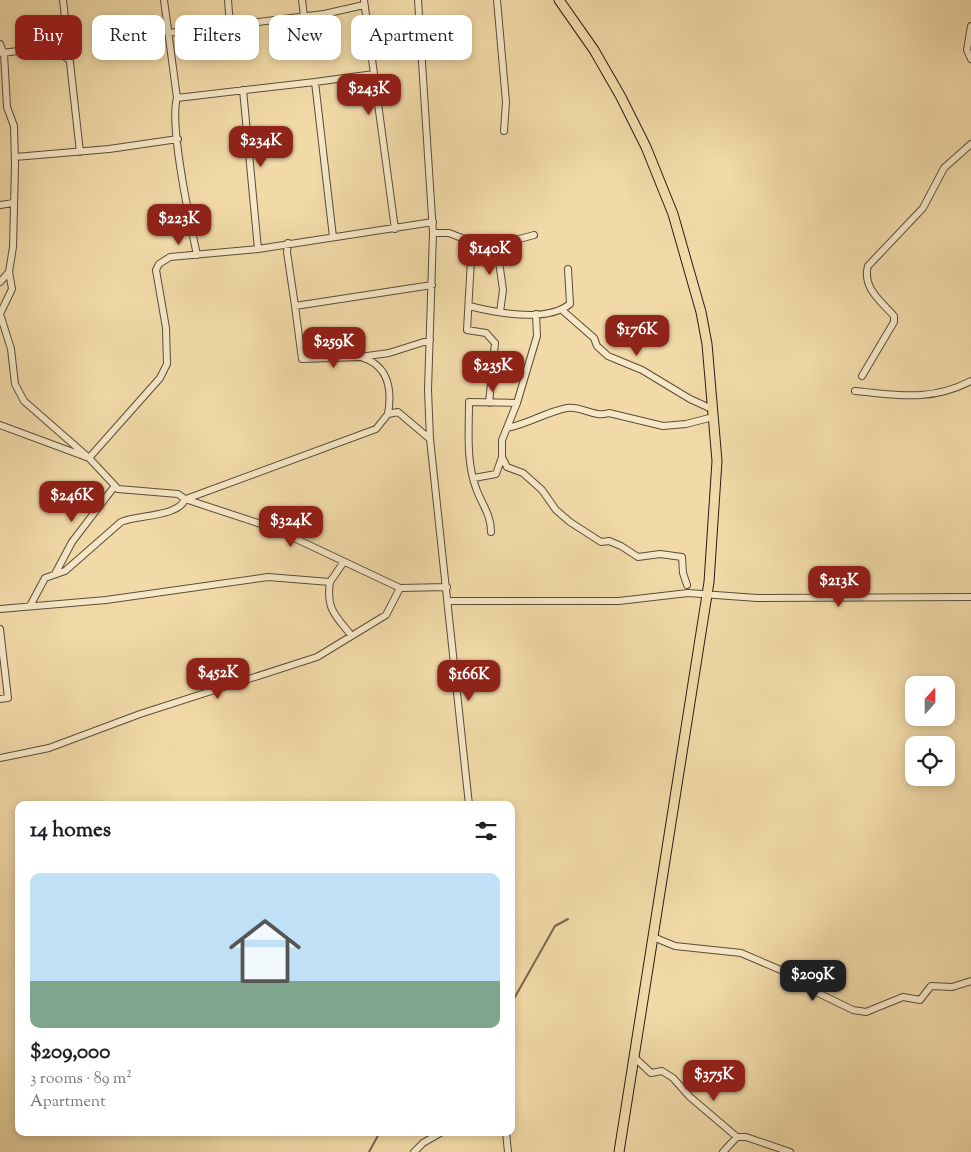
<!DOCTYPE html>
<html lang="en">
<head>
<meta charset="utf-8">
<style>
  body { margin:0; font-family:"Sorts Mill Goudy",serif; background:#f2f2f2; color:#202124; height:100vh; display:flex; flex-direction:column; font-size:19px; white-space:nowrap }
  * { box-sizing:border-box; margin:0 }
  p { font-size:16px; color:#757577 }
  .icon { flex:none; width:28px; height:28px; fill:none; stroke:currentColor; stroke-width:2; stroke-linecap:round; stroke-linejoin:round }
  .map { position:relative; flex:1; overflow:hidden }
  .sheet { position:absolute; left:15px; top:801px; width:500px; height:335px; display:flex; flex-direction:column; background:#fff; border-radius:10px; box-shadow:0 2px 8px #0003 }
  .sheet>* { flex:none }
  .banner { position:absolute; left:15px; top:15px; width:500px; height:45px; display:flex; gap:10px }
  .needle { width:32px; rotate:21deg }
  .buttons { position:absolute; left:905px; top:676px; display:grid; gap:10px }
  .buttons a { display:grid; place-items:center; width:50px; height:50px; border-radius:10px; background:#fff; box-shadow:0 2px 8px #0003; font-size:25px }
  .price { position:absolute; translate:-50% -42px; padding:0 11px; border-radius:10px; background:#8f2418; color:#fff; font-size:16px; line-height:32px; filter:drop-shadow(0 1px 2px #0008) }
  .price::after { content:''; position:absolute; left:50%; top:30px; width:15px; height:11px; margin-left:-8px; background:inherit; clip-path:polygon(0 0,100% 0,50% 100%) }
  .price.current { background:#222; color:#fff }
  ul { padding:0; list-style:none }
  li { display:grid; align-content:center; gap:10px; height:265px; padding:0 15px }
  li+li { border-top:1px solid #e0e0e0 }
  li span { display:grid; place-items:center; height:155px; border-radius:10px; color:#555 }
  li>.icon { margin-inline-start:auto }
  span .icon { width:90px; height:90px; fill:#fffc; stroke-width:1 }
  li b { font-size:21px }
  h2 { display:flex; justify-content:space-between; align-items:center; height:60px; padding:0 15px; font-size:21px }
  .pill { padding:0 18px; border-radius:10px; background:#fff; box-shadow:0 2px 8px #0003; font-size:18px; line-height:45px }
  .pill.current { background:#8f2418; color:#fff }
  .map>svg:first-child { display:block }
</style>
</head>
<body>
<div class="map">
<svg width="971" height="1152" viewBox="0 0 971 1152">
  <rect width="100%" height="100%" fill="#f1daa8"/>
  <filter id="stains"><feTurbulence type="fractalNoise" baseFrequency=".004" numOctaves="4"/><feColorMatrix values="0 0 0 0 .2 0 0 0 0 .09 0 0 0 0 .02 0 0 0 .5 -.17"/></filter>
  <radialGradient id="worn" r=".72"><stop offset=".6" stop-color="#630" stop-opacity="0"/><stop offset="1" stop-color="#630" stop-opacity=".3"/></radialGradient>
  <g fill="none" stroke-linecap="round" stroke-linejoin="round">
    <path stroke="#78674f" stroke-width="2" d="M511,1004L555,926L568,919
      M369,1152L380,1132"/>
    <defs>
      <path id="minor" d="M63,0L80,152
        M164,0L177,98C169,126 190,222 197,255
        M228,0L230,25
        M302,0L304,16
        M364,0L395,229
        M418,0L433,233L428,390L430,439L469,805
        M497,0L506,102L504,131
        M971,26L967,50L971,59
        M168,33L324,14L364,5
        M0,44L4,54L7,107L14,126L15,165L13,247L9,272L12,289L0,314
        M2,53L50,47L68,59
        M315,82L374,74
        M243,90L258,249
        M177,98L315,82L333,237
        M15,157L109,149L178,139
        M0,205L13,203
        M433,233H449L472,242L512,241L534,235
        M496,240L503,290L500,312
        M472,242L467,330L486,333L495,343L489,403
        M288,243L287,252L295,306L432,285
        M0,282L9,272
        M295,306L302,359L360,357L389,353L430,340
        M469,306C497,313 546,323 570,304L568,269
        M562,310L594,338L597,346L608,356L642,370L690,399L712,409
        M0,314L11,349L15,384L24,401L89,458L160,378L167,364L166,328L156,270L159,264L170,257L258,249L433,222
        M363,358C389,366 392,391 388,414
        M862,376L894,322V316C881,301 862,288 868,266L923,208L944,168L971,144
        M855,391C899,395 930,402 971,381
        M0,425L89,458L118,489L178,494L185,499C179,517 136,515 121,522L65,571L45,578L30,606
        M507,428C528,424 546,412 567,408C582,406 595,418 609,413L663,426L686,424L713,417
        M502,457L507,467L523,473L542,490L556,510L570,522L601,542L609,541L621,546L638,557L660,554L682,557L683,573L687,585
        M474,478L496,474L502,457V440L517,403L537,336L536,314
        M185,499L273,528L400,588L447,587
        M186,499L376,429L388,414L398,412L430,439
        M491,532C491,514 482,505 476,488C466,462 469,430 469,402L517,403
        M55,574L72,542L114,487
        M330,582C326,609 335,615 351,635
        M448,601H619L688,593L757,598L971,597
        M0,609L106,600L268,577L330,582L343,563
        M0,629L8,698L0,699
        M0,758L49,748L140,714L317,657L386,615L400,588
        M653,937L675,946L741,953L783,971L814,991L853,1010L866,1012L903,997L920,1000L931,986L952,987L971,981
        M633,1056L651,1073L662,1071L673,1078L690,1097L737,1137H746L790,1152
        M506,1132L508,1152
        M414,1152L423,1143L442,1132
        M723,1152L737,1137"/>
      <path id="highway" d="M559,0L594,50L621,97L646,147L673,214L701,312L707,344L717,461L709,582L619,1152"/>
    </defs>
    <use href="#minor" stroke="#5b4c3a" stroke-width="8"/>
    <use href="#highway" stroke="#291c15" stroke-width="11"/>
    <use href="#minor" stroke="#f6e7c6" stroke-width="6"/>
    <use href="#highway" stroke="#f1daa8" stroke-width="9"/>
  </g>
  <rect width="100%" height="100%" filter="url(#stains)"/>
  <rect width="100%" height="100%" fill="url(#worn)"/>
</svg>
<div class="buttons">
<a><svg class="needle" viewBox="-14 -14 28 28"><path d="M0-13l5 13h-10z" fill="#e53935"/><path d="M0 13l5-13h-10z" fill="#757577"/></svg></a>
<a><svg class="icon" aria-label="locate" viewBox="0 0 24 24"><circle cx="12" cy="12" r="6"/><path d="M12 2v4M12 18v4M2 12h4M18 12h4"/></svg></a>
</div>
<b class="price" style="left:369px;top:116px">$243K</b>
<b class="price" style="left:261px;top:168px">$234K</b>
<b class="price" style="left:179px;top:246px">$223K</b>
<b class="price" style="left:490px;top:276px">$140K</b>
<b class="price" style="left:637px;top:357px">$176K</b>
<b class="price" style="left:334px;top:369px">$259K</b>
<b class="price" style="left:493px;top:393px">$235K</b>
<b class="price" style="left:72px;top:523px">$246K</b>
<b class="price" style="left:291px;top:548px">$324K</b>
<b class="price" style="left:839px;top:608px">$213K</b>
<b class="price" style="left:218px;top:700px">$452K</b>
<b class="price" style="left:469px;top:702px">$166K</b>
<b class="price current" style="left:813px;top:1002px">$209K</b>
<b class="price" style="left:714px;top:1102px">$375K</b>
<div class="banner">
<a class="pill current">Buy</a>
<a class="pill">Rent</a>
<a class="pill">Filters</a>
<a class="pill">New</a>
<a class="pill">Apartment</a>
</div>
<section class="sheet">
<h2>14 homes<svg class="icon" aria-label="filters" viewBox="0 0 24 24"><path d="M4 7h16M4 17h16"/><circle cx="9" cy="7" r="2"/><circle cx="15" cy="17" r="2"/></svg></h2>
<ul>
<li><span style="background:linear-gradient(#bfe0f5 70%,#7fa58c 0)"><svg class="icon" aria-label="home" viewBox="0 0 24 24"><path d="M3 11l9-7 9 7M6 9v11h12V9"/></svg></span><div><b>$209,000</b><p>3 rooms · 89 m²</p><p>Apartment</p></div></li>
</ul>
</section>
</div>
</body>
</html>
